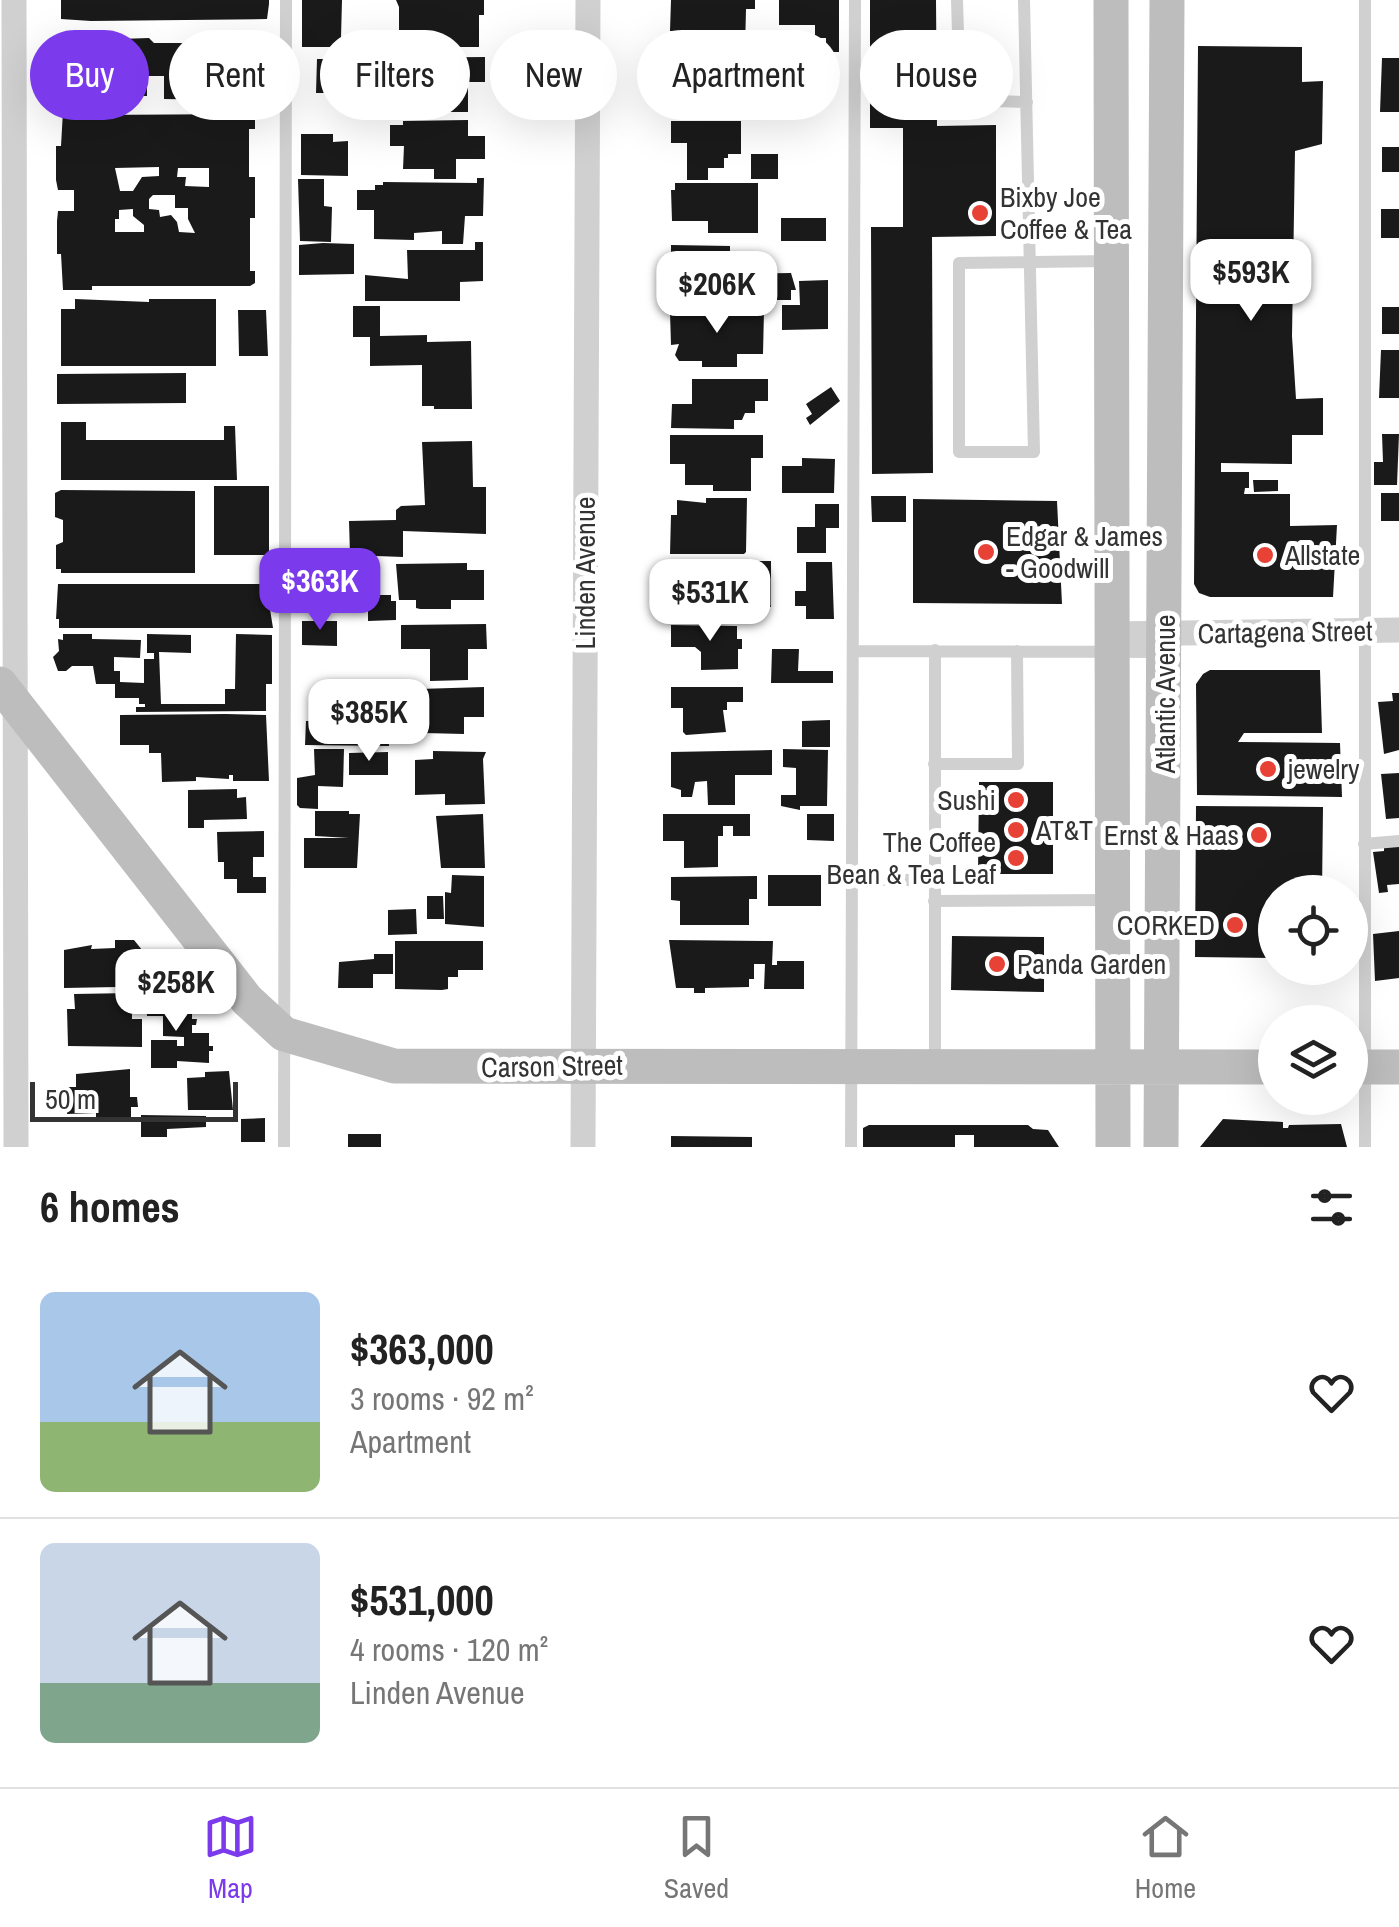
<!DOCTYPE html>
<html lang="en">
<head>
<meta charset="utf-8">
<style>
  body { margin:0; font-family:"Archivo Narrow",sans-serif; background:#f6f6f6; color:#222; height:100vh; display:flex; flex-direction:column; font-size:38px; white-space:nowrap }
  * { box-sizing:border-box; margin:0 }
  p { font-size:32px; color:#767676 }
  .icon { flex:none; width:55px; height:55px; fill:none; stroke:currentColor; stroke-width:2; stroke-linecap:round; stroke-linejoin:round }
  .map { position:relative; height:1147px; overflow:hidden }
  .panel { display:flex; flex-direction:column; background:#fff; flex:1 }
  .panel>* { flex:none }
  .hud { position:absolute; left:30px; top:30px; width:1340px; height:90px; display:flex; gap:20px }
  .tools { position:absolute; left:1258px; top:875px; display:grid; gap:20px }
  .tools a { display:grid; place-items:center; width:110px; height:110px; border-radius:50%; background:#fff; box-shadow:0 10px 40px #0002; font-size:50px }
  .scale { position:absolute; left:30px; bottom:25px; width:208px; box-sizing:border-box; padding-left:10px; border:5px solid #333; border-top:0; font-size:28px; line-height:35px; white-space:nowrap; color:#333; -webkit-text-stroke:8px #fff; paint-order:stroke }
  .price { position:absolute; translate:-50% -85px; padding:0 22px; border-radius:20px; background:#fff; color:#222; font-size:32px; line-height:65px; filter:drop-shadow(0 2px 5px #0008) }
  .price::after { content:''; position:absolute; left:50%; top:60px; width:30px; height:22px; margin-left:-15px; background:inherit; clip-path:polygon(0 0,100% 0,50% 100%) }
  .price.selected { background:#7c3aed; color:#fff }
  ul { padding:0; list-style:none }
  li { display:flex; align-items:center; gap:30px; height:250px; padding:0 40px }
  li+li { border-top:2px solid #e0e0e0 }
  li span { display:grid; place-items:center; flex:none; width:280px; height:200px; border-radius:15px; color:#555 }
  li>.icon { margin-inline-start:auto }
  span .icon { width:120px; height:120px; fill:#fffc; stroke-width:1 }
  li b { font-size:42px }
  h2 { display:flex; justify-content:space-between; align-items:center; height:120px; padding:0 40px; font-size:42px }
  .pill { padding:0 35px; border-radius:45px; background:#fff; box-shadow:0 10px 40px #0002; font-size:35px; line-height:90px }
  .pill.selected { background:#7c3aed; color:#fff }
  .tabs { display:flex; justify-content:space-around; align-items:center; height:140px; border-top:2px solid #e0e0e0; background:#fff; font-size:28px; color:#767676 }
  .tabs a { display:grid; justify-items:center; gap:5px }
  .tabs .selected { color:#7c3aed }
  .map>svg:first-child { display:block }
</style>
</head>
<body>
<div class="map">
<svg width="1399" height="1147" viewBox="0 0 1399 1147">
  <rect width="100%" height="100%" fill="#fff"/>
  <path fill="#1a1a1a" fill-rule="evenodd" d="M61,0H269V4L267,19L91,21L61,19Z
    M302,0H342L341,38L338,47H302Z
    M396,0H484V15H479V47H399V7Z
    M671,0H755V9H746L745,50H684L685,31H670Z
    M779,0H839V52H826V38H815V25H779Z
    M870,0H936L937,126L996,125V236L932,237L933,473L872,474L871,227H903V128H870Z
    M149,38L154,43H267L269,74L266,85H269V98L267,102H233V82H225V100L164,99V76H147V96H104V73H95V85H60L61,41Z
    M1198,46L1302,47V82L1323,81L1322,144L1295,151L1292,336L1296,399L1323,398V435H1292V464L1221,463V472H1249V488H1245L1244,494H1290V526L1337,525L1333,597H1210L1199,593L1194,584Z
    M670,56L752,58V76H739V108L680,105L677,98L680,76H670Z
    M485,57V82H468V112H391V88H397V76H372V58Z
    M1382,58H1399V112H1380Z
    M317,59H342V93H316Z
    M763,80L789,81V117L763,116Z
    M63,111H92V115L250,114L255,117V129H249V177H255V218H250V271H255V283L250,286H92V290H63L61,254H57V221L58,211H74V190H58L56,180V146H61ZM159,167V176L142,177L133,191H120L115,168ZM178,168H209V187L185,186L186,177H177ZM153,195H175V208H188V219L195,233L179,232L177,222L171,215L160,217L159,210L149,209V199ZM133,209V216L144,225V232H115V219H119V210Z
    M468,120V136H485V159H456V179H434V169H403L404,146H390V125H403V121Z
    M671,121H741V154H728V158H724V168H708V180H687V143H671Z
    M301,134H333V142L348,141V176L301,175Z
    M1382,147H1399V172H1382Z
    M751,154H778V179H751Z
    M477,178H484L483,216H465L463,244H442V231L414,233V240L374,239V210H357V190H375V185H383V182L477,183Z
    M298,179H324V206L332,207L331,242L300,241Z
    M675,183H758V233H708V221H672L671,190H675Z
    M1381,209H1399V238H1381Z
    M781,218H826V241H781Z
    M475,242H483V281L460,282V301H365V275L408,279L407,250H475Z
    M323,243L354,244V274L299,275V245Z
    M671,245L730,246V257H736V274L791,273L796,290H791V300H718V294H692V283H671Z
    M828,280V329L782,330V305H800L799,281Z
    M75,299L149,302V299H216V366H61V309H75Z
    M353,306H380V336L427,335V342L471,341L472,409H434V406H422V365L370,366V337H353Z
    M1382,307H1399V334H1382Z
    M238,310H266L268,356H239Z
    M764,310L763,354H737V367H702V361H679L675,355L679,344L671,345L670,312Z
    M1381,350H1399V398H1379Z
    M186,373V403L57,404V374Z
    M692,379H768V401H755V413H745L742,420H734V429L671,428L672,404H692Z
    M831,387L840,401L810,425L806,418L812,414L806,404Z
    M61,422H86V440H224V426H235L237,480H61Z
    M1382,434H1399L1397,485H1374V462H1383Z
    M670,435H763V458H751V491H713V485H685V464H670Z
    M472,441L473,487H486V534L403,531V557L350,555L349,521L396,520V510L401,506L425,505L422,442Z
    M802,458L835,459L834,493H782V466H802Z
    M1253,480H1278V491L1254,492Z
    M214,486H269V555H214Z
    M61,490L195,491V573H61V569H56V545L63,542V520L55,517V493Z
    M1381,493H1399V521H1381Z
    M871,496H906V522H872Z
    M706,498H747L746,552L744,554H670L671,515H677V500L706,503Z
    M913,499L1057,501L1062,604L913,603Z
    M815,504H839V528H826V553H797V527H815Z
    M771,561V607L744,604V607H729V604H719V606H705V610L691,609V621H670L671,562Z
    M806,562H832L834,619H806V606H795V591H806Z
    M467,563V570H484V600H451V609H420L416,608V600H399L396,564Z
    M58,584H264V603H269L273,628H59V619H56Z
    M368,595H391V601H396V620L368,621Z
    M302,621H337V646L302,645Z
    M486,624L487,649H468V680L430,681V649H401V625Z
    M671,625L737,626V639H742V649H738V669L701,670V652L695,647H671Z
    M63,634H92V639L141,640L140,658L114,657V671H120V682L144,683V659H154V653H147V634L191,635V653L159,652L161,704H225V689H235L236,634L272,635V684H266V711L136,712V707H145V704H139V698H115V684H96L93,666H72L66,671H58L53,657L59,651L58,639L63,640Z
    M772,649H799L798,671H833V683H771Z
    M1210,670H1320L1322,733H1244L1238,742L1340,743L1342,797L1197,795L1196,684L1203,674Z
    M484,687V717H464V734L424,733L417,731V717L392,718L388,722L389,746L305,745L306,721L383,719L389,711H415V693L419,689Z
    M671,687H743V702H727V710H723L726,732L686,735L683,732V708H671Z
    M1392,693H1399V750L1384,754L1378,702L1393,701Z
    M226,714L266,715L269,781H233V775H229V779L196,777V781L162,782L161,753H149V745H120V715Z
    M830,720V747H802V721Z
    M314,749H344L343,787L318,786V809L300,808L297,805V778L315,775Z
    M783,749L828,750L827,806H800V810L781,806V795H796V768L783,767Z
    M772,750V775H735V805H708L707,781L695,782L692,797H681V790L671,787V752Z
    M433,751L486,752L483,759L485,804L445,805V794L415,795V760L433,759Z
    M388,752V775H349V753Z
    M1399,773V818L1386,819L1381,774Z
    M979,782H1053V874H978Z
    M237,789V798L246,797L247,819L204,820V828H188V790Z
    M1196,806L1323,807L1322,892H1275V958L1195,957Z
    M315,811H349V814H360L357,868H304V838H349L315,836Z
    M483,814L485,868H441L436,816Z
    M663,814H750V836H733V826H723V836H718V867L684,868V841H663Z
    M807,814H834V841L807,840Z
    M264,831V857H253V877H266V893H237V879H224V862H218L217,832Z
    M1399,846V884L1387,885L1388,892L1379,893L1373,852L1384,851V847Z
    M452,875L484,876V927L445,924V892L451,893Z
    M768,875H821V906H768Z
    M757,876V899H749V925H680V901L671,900V877Z
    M427,896H443L444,919H427Z
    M416,909L417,934L388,935V910Z
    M1399,931V978L1375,981L1373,934Z
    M952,936L1044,937V992L951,990Z
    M115,940H134L171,986L64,988V950L92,945L91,949L115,948Z
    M669,940L773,941L772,965H777V961H804V989H764L765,964H754V979H749V987L705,988V993H694V988H676Z
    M395,941H483V970H458V977H448V989L442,990L395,989Z
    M374,954H393V974H373V988H338L339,962L374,959Z
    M132,993V1019H142V1047L68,1046L67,1009H75L74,994Z
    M147,993H177L180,1005H177L176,1013H192V1019H197L196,1025H192V1033H209V1046H213V1051H209V1063L177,1061V1068H151V1040H177V1046H184V1037L163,1036V1016H147V1004H143Z
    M130,1069V1097H137L138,1107H131V1120H96V1113L67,1114V1087H76V1074Z
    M229,1071L233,1110H188L187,1078L205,1077V1072Z
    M141,1115L206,1116V1127L167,1129V1137H141Z
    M265,1118V1142H241V1119Z
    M1223,1119L1283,1122V1128H1288L1289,1125L1341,1124L1347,1147H1200Z
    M869,1125H1028L1033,1129L1048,1130L1059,1147H974V1135H955V1147H863V1128Z
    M348,1134H381V1147H348Z
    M671,1136L752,1137V1147H671Z"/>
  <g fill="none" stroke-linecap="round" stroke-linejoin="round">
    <path stroke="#d0d0d0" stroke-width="12" d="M957,0L960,100L1027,102
      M1024,0L1034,452H959V263L1108,261
      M1365,0V1147
      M853,651L1160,652
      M934,764H1018L1017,651
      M1364,844L1399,841
      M851,880H934
      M934,901L1111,900
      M935,1063V650
      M284,1147L286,0
      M851,1147L855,0"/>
    <path stroke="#d0d0d0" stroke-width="25" d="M14,0L16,1147
      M1111,634L1399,630
      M583,1147L588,0"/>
    <path stroke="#bdbdbd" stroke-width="35" d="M1111,0L1113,1147
      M0,684L247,1000L284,1034L394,1066L1275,1067
      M1350,1067H1399
      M1161,1147L1167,0"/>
  </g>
  <g fill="#e84237" stroke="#fff" stroke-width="4">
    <circle cx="980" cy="213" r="10"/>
    <circle cx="986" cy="552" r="10"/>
    <circle cx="1265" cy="555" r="10"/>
    <circle cx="1268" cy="769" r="10"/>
    <circle cx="1016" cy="800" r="10"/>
    <circle cx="1016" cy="830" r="10"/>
    <circle cx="1259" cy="835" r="10"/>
    <circle cx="1016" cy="858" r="10"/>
    <circle cx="1235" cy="925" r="10"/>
    <circle cx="997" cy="964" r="10"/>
  </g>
  <g text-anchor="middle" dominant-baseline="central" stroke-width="10" stroke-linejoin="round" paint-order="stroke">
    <g font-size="28" fill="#333" stroke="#fff" text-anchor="start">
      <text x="1000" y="197">Bixby Joe<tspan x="1000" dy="32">Coffee &amp; Tea</tspan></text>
      <text x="1006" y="536">Edgar &amp; James<tspan x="1006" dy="32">- Goodwill</tspan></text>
      <text x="1285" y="555">Allstate</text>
      <text x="1288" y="769">jewelry</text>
      <text x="996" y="800" text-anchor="end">Sushi</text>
      <text x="1036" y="830">AT&amp;T</text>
      <text x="1239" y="835" text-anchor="end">Ernst &amp; Haas</text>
      <text x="996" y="842" text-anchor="end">The Coffee<tspan x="996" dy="32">Bean &amp; Tea Leaf</tspan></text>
      <text x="1215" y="925" text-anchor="end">CORKED</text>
      <text x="1017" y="964">Panda Garden</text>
    </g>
    <g font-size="28" fill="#333" stroke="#fff">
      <text transform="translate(585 573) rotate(-90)">Linden Avenue</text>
      <text transform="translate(1285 632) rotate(-1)">Cartagena Street</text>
      <text transform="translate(1165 694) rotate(-90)">Atlantic Avenue</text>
      <text transform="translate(552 1066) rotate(-1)">Carson Street</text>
    </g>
  </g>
</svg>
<div class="tools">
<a><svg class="icon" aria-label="locate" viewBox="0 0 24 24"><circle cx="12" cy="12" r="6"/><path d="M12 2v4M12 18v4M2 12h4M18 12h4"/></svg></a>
<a><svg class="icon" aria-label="layers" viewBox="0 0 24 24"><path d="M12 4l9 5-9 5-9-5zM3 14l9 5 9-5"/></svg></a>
</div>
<div class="scale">50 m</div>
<b class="price" style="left:1251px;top:324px">$593K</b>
<b class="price" style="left:717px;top:336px">$206K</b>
<b class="price selected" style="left:320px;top:633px">$363K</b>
<b class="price" style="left:710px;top:644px">$531K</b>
<b class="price" style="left:369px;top:764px">$385K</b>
<b class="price" style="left:176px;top:1034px">$258K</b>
<div class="hud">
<a class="pill selected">Buy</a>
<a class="pill">Rent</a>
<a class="pill">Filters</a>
<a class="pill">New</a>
<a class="pill">Apartment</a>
<a class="pill">House</a>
</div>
</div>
<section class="panel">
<h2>6 homes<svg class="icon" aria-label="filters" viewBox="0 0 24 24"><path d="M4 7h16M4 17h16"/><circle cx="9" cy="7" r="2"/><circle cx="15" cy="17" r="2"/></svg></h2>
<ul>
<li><span style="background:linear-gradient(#a9c7e8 65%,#8fb573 0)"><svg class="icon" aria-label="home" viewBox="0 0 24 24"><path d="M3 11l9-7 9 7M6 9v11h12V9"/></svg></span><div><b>$363,000</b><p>3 rooms · 92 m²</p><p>Apartment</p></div><svg class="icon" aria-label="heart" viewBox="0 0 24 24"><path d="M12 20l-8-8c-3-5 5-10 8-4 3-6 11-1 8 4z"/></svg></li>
<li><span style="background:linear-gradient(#c9d6e8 70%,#7fa58c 0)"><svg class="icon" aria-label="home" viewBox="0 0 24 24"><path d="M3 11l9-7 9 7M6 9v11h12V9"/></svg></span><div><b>$531,000</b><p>4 rooms · 120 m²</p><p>Linden Avenue</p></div><svg class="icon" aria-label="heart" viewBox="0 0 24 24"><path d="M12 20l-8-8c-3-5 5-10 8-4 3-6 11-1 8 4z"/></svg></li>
</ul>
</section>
<nav class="tabs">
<a class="selected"><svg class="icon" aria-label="map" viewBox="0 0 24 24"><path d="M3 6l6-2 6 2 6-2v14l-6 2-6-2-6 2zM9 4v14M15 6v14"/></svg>Map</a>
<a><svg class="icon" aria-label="saved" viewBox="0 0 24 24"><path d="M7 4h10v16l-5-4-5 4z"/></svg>Saved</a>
<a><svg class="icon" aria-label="home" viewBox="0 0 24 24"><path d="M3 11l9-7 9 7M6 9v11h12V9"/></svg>Home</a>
</nav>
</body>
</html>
